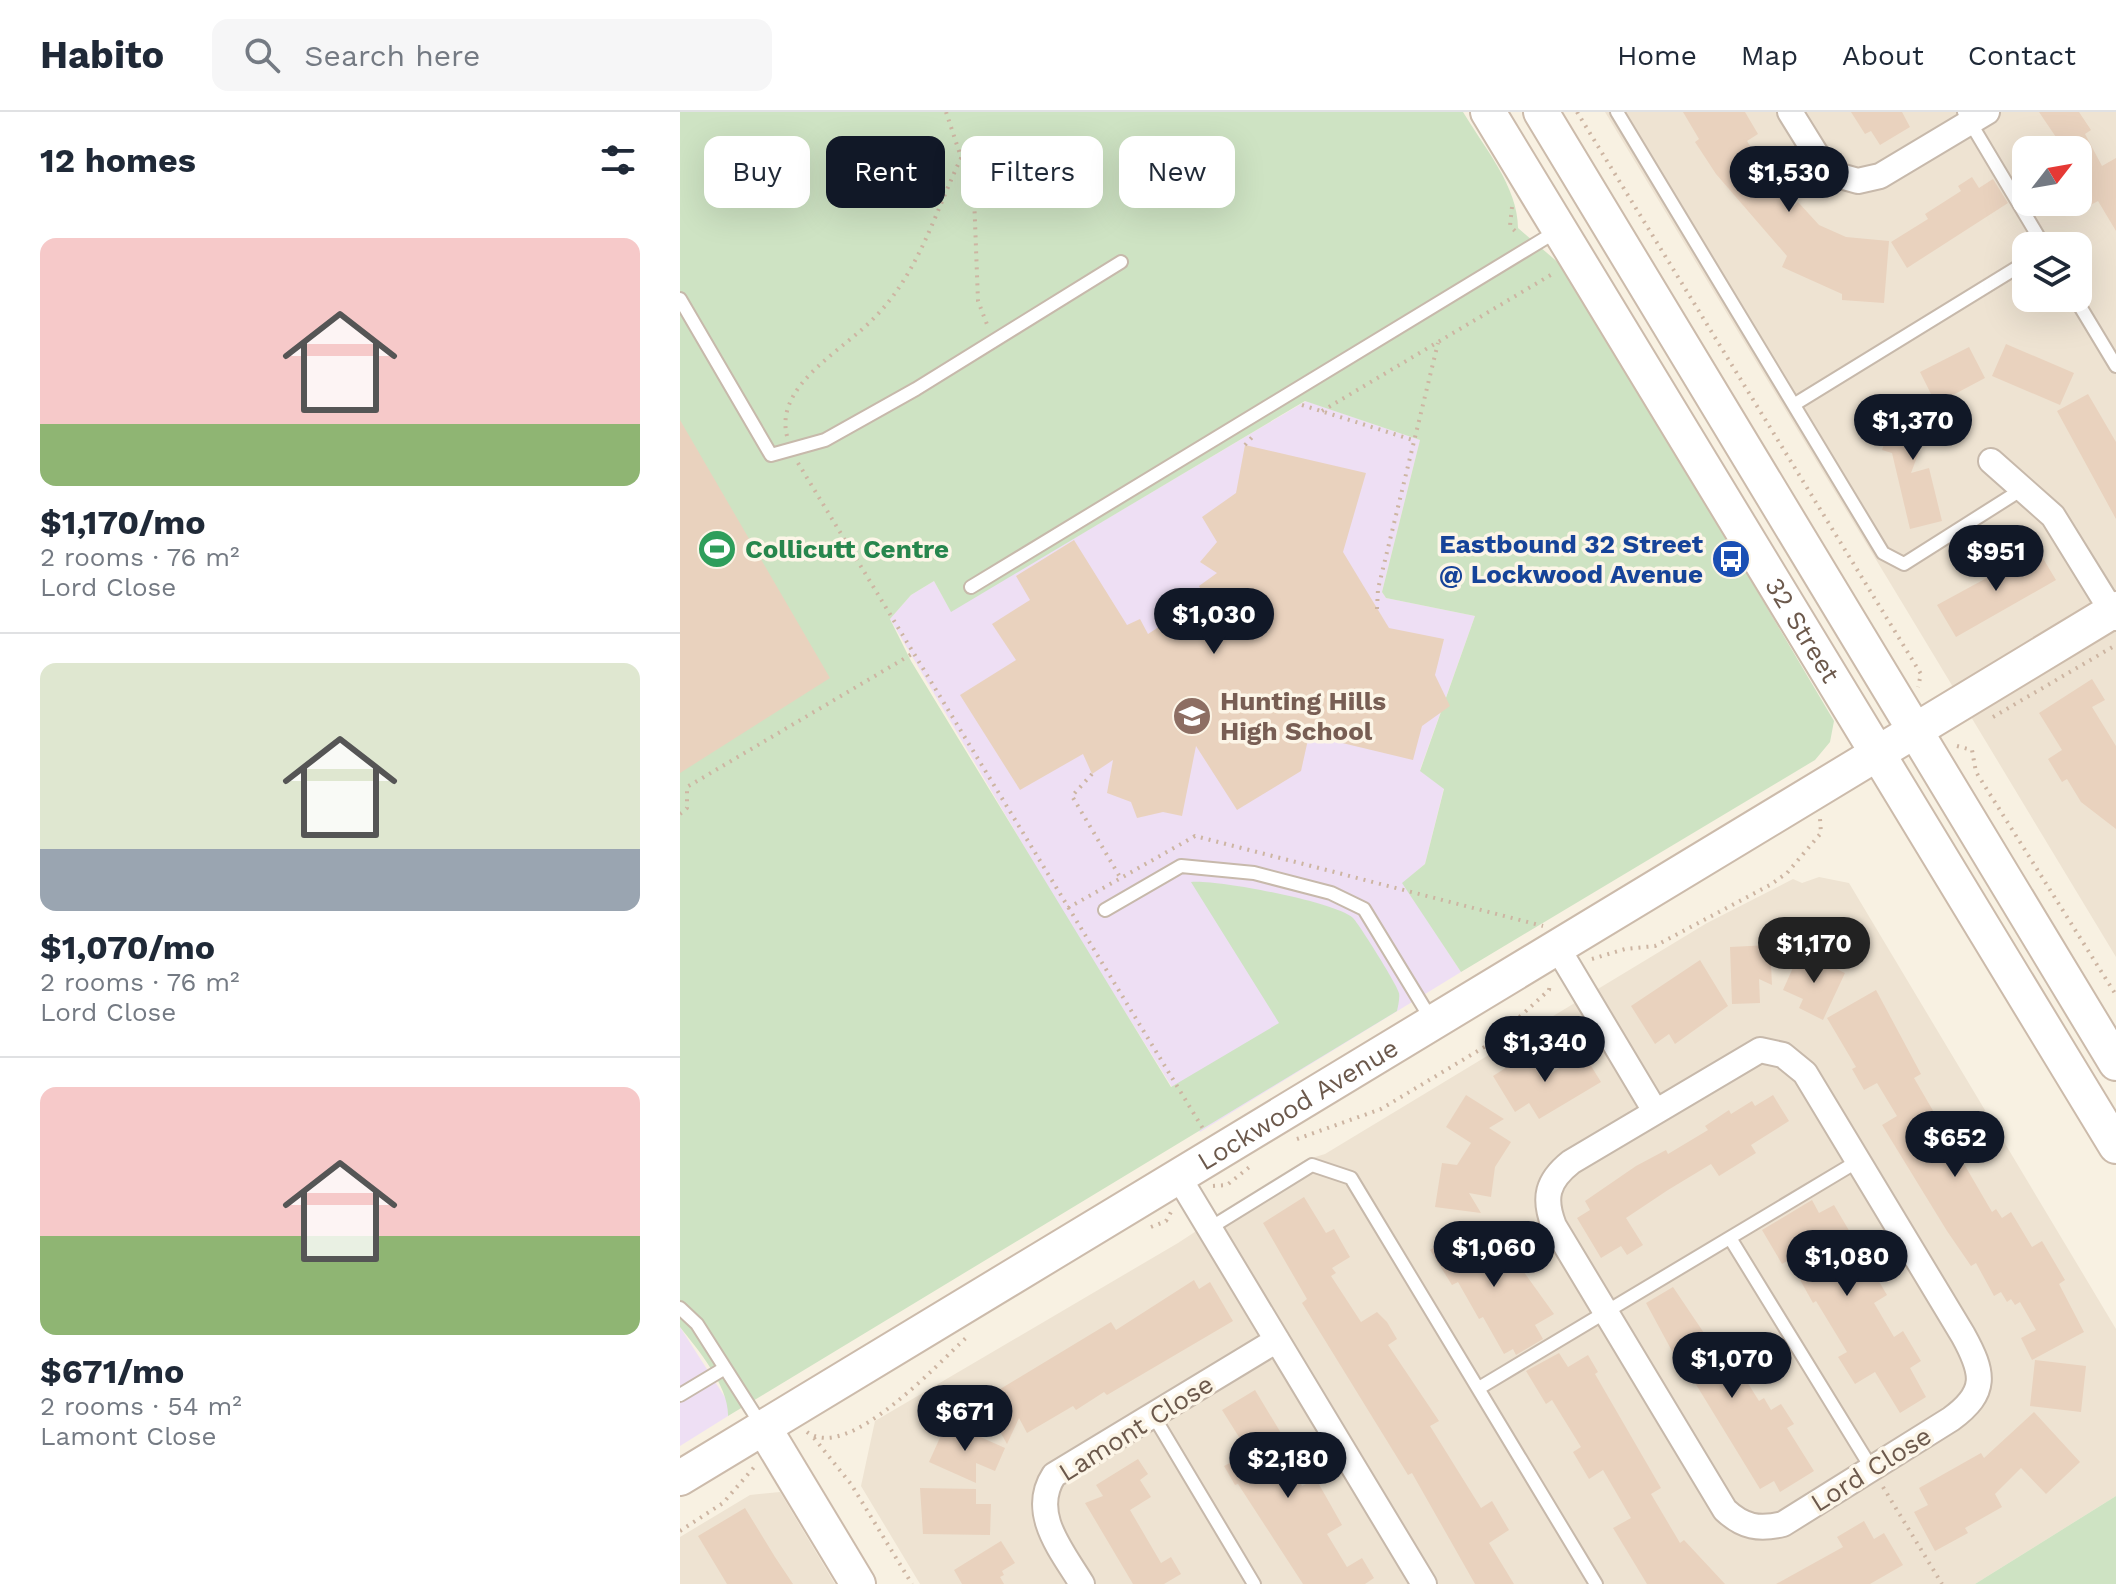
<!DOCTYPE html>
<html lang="en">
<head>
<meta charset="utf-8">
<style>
  body { margin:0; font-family:"Work Sans",sans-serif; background:#f6f6f7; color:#1f2937; height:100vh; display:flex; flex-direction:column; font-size:30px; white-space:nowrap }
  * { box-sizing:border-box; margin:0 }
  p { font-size:26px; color:#747a83 }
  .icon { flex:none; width:44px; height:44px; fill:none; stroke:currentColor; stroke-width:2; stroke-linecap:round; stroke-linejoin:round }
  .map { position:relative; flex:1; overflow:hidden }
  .drawer { display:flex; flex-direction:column; background:#fff; width:680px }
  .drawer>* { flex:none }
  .guide { position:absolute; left:24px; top:24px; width:760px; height:72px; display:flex; gap:16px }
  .needle { width:52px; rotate:59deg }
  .tools { position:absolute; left:1332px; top:24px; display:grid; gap:16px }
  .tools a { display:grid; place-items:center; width:80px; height:80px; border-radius:16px; background:#fff; box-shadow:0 8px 32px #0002; font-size:40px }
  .price { position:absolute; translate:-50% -68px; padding:0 18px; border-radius:28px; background:#111827; color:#fff; font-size:26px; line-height:52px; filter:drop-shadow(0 2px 4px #0008) }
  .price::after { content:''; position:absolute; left:50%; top:48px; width:24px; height:18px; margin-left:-12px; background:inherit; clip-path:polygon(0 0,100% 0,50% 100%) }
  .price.current { background:#222; color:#fff }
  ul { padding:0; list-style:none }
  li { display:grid; align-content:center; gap:16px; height:424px; padding:0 40px }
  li+li { border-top:2px solid #e0e1e3 }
  li span { display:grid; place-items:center; height:248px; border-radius:16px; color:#555 }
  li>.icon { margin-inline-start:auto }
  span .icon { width:144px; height:144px; fill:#fffc; stroke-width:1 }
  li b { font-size:34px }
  h2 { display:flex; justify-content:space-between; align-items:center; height:96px; padding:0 40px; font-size:34px }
  .chip { padding:0 28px; border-radius:16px; background:#fff; box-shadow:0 8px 32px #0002; font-size:28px; line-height:72px }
  .chip.current { background:#111827; color:#fff }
  header { display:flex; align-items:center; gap:48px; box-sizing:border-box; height:112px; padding:0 40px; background:#fff; border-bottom:2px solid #e0e1e3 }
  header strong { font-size:38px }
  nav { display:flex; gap:44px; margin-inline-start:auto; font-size:28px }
  .search { width:560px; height:72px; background:#f6f6f7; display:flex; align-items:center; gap:20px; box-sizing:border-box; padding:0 28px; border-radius:16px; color:#747a83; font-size:30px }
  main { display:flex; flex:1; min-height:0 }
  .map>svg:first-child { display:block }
</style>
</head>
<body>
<header>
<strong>Habito</strong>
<div class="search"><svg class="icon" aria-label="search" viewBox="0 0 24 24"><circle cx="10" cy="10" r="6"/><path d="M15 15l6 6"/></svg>Search here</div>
<nav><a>Home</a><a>Map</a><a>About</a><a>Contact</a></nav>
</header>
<main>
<section class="drawer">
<h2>12 homes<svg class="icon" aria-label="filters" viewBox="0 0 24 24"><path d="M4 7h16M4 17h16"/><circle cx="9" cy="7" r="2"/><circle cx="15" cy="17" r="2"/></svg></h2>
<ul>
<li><span style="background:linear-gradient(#f6c9c9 75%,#8fb573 0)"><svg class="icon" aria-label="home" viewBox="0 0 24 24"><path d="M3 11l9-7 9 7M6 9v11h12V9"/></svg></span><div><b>$1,170/mo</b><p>2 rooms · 76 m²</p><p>Lord Close</p></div></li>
<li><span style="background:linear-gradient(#dfe7d0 75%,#9aa5b1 0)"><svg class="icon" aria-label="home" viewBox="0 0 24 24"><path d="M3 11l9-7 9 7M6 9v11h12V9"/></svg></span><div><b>$1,070/mo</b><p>2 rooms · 76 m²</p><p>Lord Close</p></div></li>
<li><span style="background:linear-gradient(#f6c9c9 60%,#8fb573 0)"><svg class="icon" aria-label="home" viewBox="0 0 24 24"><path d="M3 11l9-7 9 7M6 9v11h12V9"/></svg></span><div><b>$671/mo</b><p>2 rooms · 54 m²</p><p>Lamont Close</p></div></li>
</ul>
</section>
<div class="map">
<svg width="1436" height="1472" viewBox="0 0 1436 1472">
  <rect width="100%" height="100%" fill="#f8f1e2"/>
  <path fill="#eee3d2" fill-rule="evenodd" d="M925,0H1436V845L1212,474ZM1346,38H1398V90H1346ZM1346,134H1398V186H1346Z
    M1139,765L1169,771L1436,1217V1384L1295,1472H240L181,1374L195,1309L498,1131L625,1048L645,1042L1027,811L1113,767L1122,771Z
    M100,1380L155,1472H0V1425L70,1383Z"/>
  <path fill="#eedff4" d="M626,289L740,328L702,480L706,486L795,504L740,658L764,676L745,752L723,771L781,860L520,1020L381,797L210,507L231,483L254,469L271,499Z
    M0,1215L48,1290V1304L0,1334Z"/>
  <path fill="#cee3c3" d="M0,0H783C804,35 838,75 838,116L888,159L1154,609L1150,630L1135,648L781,860L722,771L745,752L764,677L740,659L795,504L706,486L702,480L740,328L625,289L271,500L254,469L231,483L210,507L231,549L491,975L599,911L511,770C536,767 656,790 673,806C679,812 718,874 719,881C720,886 718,894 717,899L48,1304C49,1274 18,1238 0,1215Z
    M1436,1384V1472H1295Z"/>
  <path fill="#e9d2be" d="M1003,0H1065L1078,22L1067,29L1085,58L1090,55L1114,94L1118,90L1139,113L1166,125L1209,129L1204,191L1162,188V182L1102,155L1107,144L1036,62L1015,30L1019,27Z
    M1171,0H1222L1230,15L1200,33L1191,19L1185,22Z
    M1359,0H1399L1411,18L1405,22L1422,54L1436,46V119L1418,89L1403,97L1398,88V27L1384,37Z
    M1292,65L1299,76L1313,67L1328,91L1227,156L1211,130L1248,107L1245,102L1281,79L1278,74Z
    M1326,232L1394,261L1380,293L1312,264Z
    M1289,235L1305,266L1256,292L1240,260Z
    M1408,282L1436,330V407L1377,299Z
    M1222,284L1255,297L1231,361L1249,356L1262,409L1230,417L1212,341L1202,338Z
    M0,308L150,566L0,661Z
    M565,333L686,361L663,440L709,516L764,527L755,563L770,594L742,614L733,648L629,623L621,659L557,698L516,634L502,704L483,700L457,706L451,690L427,681L433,648L412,662L403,642L340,678L280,583L336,548L312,512L350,488L336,464L394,428L447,513L460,507L468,522L525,485L519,474L537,461L520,450L537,430L522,405L556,381Z
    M1358,438L1376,468L1276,525L1257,493Z
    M1412,567L1425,588L1412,595L1436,634V717L1401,690L1387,667L1382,670L1368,647L1382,638L1359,601Z
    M1090,833L1092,873L1079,867L1080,891L1052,892L1050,835Z
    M1120,840L1165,861L1143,908L1119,896L1123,887L1103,878Z
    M1020,848L1048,894L995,932L989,922L975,932L951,894Z
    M1196,878L1241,962L1234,966L1312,1100L1316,1097L1322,1106L1331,1100L1352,1135L1362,1129L1385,1168L1379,1172L1404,1220L1352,1248L1341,1226L1356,1218L1340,1190L1335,1193L1331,1187L1327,1190L1321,1180L1314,1184L1296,1151L1291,1154L1267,1119L1202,1013L1217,1004L1197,971L1184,978L1172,957L1176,955L1147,906Z
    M903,941L921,970L859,1007L849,991L835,1000L813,964L847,942L862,967Z
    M786,983L824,1007L809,1016L831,1030L815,1055L811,1085L789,1081L801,1101L755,1095L762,1051L777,1053L791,1031L766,1015Z
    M1093,983L1109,1009L1071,1033L1076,1041L1039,1064L1031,1052L988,1078L946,1106L963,1133L947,1143L941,1134L921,1146L897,1106L910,1098L905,1089L956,1054L986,1038L988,1042L1028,1018L1025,1014L1049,998L1051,1002L1072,989L1075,994Z
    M624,1085L646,1121L654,1117L670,1145L652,1156L656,1161L651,1164L681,1210L697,1200L707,1210L717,1227L708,1233L759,1309L750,1314L801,1396L812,1389L829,1418L809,1431L834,1472H795L732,1361L728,1363L622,1191L627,1187L583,1111Z
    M1132,1088L1139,1101L1154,1093L1207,1183L1194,1191L1214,1225L1223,1219L1241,1249L1230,1256L1246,1285L1220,1301L1195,1260L1175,1272L1158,1245L1167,1240L1136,1189L1133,1191L1109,1148L1102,1152L1082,1118Z
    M792,1113L789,1132L811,1118L835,1159L841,1156L874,1202L855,1213L863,1227L836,1243L833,1237L824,1242L803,1205L799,1207L778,1170L772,1173L750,1138Z
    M514,1168L519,1177L530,1170L553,1209L427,1283L424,1280L396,1298L393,1294L347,1321L339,1306L327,1332L302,1288L431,1210L436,1218Z
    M993,1175L1057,1270L1064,1265L1079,1289L1084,1286L1091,1298L1101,1292L1114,1312L1107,1316L1134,1359L1100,1380L1094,1369L1080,1377L1009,1261L1005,1263L966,1191Z
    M879,1241L888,1255L908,1243L918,1260L915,1262L981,1376L971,1382L1000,1431L1004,1428L1045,1472H967L933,1416L951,1406L923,1358L909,1367L893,1340L901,1335L872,1288L866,1292L846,1259Z
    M1355,1248L1406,1254L1401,1300L1350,1294Z
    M575,1278L610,1336L598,1343L613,1371L619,1368L622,1374L636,1367L662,1413L647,1422L667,1455L682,1446L694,1466L685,1472H623L558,1372L555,1373L544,1354L569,1341L542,1298Z
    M1354,1300L1400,1350L1366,1382L1341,1356L1315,1382L1322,1395L1285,1416L1288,1421L1255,1439L1234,1400L1248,1393L1239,1376L1301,1341L1304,1346Z
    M267,1310L325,1336L315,1359L296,1351V1371L249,1350Z
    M458,1347L468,1362L460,1368L471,1385L450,1398L481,1451L491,1445L501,1462L484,1472H453L405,1391L423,1384L416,1373Z
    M240,1376L296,1377V1392H311L310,1423L243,1422Z
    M65,1396L95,1445L113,1472H47L18,1424Z
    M1184,1409L1194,1427L1204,1421L1223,1453L1190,1472H1096L1163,1435L1157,1425Z
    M321,1429L335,1451L322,1459L324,1463L320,1465L324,1472H282L274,1458Z"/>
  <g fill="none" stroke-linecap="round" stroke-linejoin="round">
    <defs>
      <path id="lane" d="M937,0L1203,441L1224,452L1344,376
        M1284,0L1364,134
        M1395,186L1436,254
        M0,187L91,343L145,328L236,277L441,150
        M1115,292L1346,150
        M291,475L877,119
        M425,798L501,754L574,761L651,781L684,797L751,907
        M530,1116L632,1053L671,1066L916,1472
        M1050,1126L1192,1357
        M0,1196L17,1212L82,1314
        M799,1276L1178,1049
        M0,1283L45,1256
        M473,1303L574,1472"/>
      <path id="street" d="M1110,0L1141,50L1153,62L1178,69L1200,64L1307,0
        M1311,349L1373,404L1436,506
        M877,835L975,999
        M1080,938L1103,943L1125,961L1283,1223C1304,1261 1308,1280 1271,1307L1103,1412C1079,1418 1063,1415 1045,1398L874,1114C863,1086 867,1069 891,1050Z
        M498,1064L744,1472
        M402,1472C382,1439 349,1401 374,1363L597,1228"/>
      <g id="secondary">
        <path id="s1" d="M808,0L1436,1034"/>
        <path d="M861,0L1436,951"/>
        <path d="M84,1316L178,1472"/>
        <path id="s2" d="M0,1366L1436,497"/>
      </g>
    </defs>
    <use href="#lane" stroke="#c7b9ab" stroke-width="16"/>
    <use href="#street" stroke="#c7b9ab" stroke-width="28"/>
    <use href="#secondary" stroke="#ccbbab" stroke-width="38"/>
    <path stroke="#cdb5a2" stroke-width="4" stroke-dasharray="2 6" stroke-linecap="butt" d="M266,0L294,84L298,189L308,215
      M897,0L1241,562L1238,575
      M832,95L830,114L839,123
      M622,293L736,329
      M642,299L874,161
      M107,324C94,273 164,238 194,206C239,161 255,100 282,44
      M565,333L574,323
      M118,351L525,1020
      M697,497L698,477L758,231
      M1313,605L1436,533
      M1277,634L1292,638L1296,660L1436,883
      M412,662L392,684L440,765
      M0,702L7,696V675L232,542
      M388,796L515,724L863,814
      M912,847L945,837L975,834L1090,773L1107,761L1141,721L1140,707
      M617,1027L701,997L811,931L869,878L870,871
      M533,1074L547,1073L572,1053
      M471,1115L486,1109L491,1100
      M127,1320C168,1351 258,1251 286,1226
      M134,1326L171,1372L232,1472
      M1203,1375L1262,1472
      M0,1419L43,1391L76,1353"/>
    <use href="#lane" stroke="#fff" stroke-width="12"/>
    <use href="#street" stroke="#fff" stroke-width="24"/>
    <use href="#secondary" stroke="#fff" stroke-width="34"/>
  </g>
  <defs>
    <symbol id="stadium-disc" viewBox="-11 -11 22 22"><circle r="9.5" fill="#2e9e5b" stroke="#fcf5e7"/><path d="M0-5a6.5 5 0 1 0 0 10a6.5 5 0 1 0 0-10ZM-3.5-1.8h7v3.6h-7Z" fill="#fff"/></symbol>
    <symbol id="bus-disc" viewBox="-11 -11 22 22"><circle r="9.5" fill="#1a4fb4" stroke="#fcf5e7"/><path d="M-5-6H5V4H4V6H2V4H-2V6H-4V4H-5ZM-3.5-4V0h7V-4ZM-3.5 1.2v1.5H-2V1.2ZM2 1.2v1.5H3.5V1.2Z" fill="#fff"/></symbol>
    <symbol id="school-disc" viewBox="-11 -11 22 22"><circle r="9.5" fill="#8d6e63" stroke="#fcf5e7"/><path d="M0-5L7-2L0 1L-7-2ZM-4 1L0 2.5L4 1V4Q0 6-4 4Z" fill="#fff"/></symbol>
  </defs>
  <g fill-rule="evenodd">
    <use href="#stadium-disc" x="15" y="415" width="44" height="44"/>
    <use href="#bus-disc" x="1029" y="425" width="44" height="44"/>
    <use href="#school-disc" x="490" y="582" width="44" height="44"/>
  </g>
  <g text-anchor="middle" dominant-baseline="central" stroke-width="7" stroke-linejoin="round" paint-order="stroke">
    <g font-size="26" font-weight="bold" fill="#164399" stroke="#fcf5e7" text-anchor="end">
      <text x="1023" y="432">Eastbound 32 Street<tspan x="1023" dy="30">@ Lockwood Avenue</tspan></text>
    </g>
    <g font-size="26" font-weight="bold" fill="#27864d" stroke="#fcf5e7" text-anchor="start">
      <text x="65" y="437">Collicutt Centre</text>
    </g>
    <g font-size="26" fill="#6c594c" stroke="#fcf5e7">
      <text stroke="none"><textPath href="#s1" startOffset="606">32 Street</textPath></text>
      <text stroke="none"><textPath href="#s2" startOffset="722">Lockwood Avenue</textPath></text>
      <text transform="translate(456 1316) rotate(-32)">Lamont Close</text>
      <text transform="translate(1191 1357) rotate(-32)">Lord Close</text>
    </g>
    <g font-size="26" font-weight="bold" fill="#785e54" stroke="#fcf5e7" text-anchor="start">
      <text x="540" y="589">Hunting Hills<tspan x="540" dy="30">High School</tspan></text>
    </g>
  </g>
</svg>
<div class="tools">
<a><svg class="needle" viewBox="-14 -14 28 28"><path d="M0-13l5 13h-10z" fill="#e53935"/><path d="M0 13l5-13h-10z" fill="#747a83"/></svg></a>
<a><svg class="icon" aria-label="layers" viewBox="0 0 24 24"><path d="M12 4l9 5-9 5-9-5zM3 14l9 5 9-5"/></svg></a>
</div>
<b class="price" style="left:1109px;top:102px">$1,530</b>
<b class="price" style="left:1233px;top:350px">$1,370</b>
<b class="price" style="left:1316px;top:481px">$951</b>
<b class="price" style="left:534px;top:544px">$1,030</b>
<b class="price current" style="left:1134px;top:873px">$1,170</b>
<b class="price" style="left:865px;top:972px">$1,340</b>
<b class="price" style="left:1275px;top:1067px">$652</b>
<b class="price" style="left:814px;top:1177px">$1,060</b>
<b class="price" style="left:1167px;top:1186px">$1,080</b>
<b class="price" style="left:1052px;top:1288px">$1,070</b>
<b class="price" style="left:285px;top:1341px">$671</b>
<b class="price" style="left:608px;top:1388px">$2,180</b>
<div class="guide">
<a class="chip">Buy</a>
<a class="chip current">Rent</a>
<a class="chip">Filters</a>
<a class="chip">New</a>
</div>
</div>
</main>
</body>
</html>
